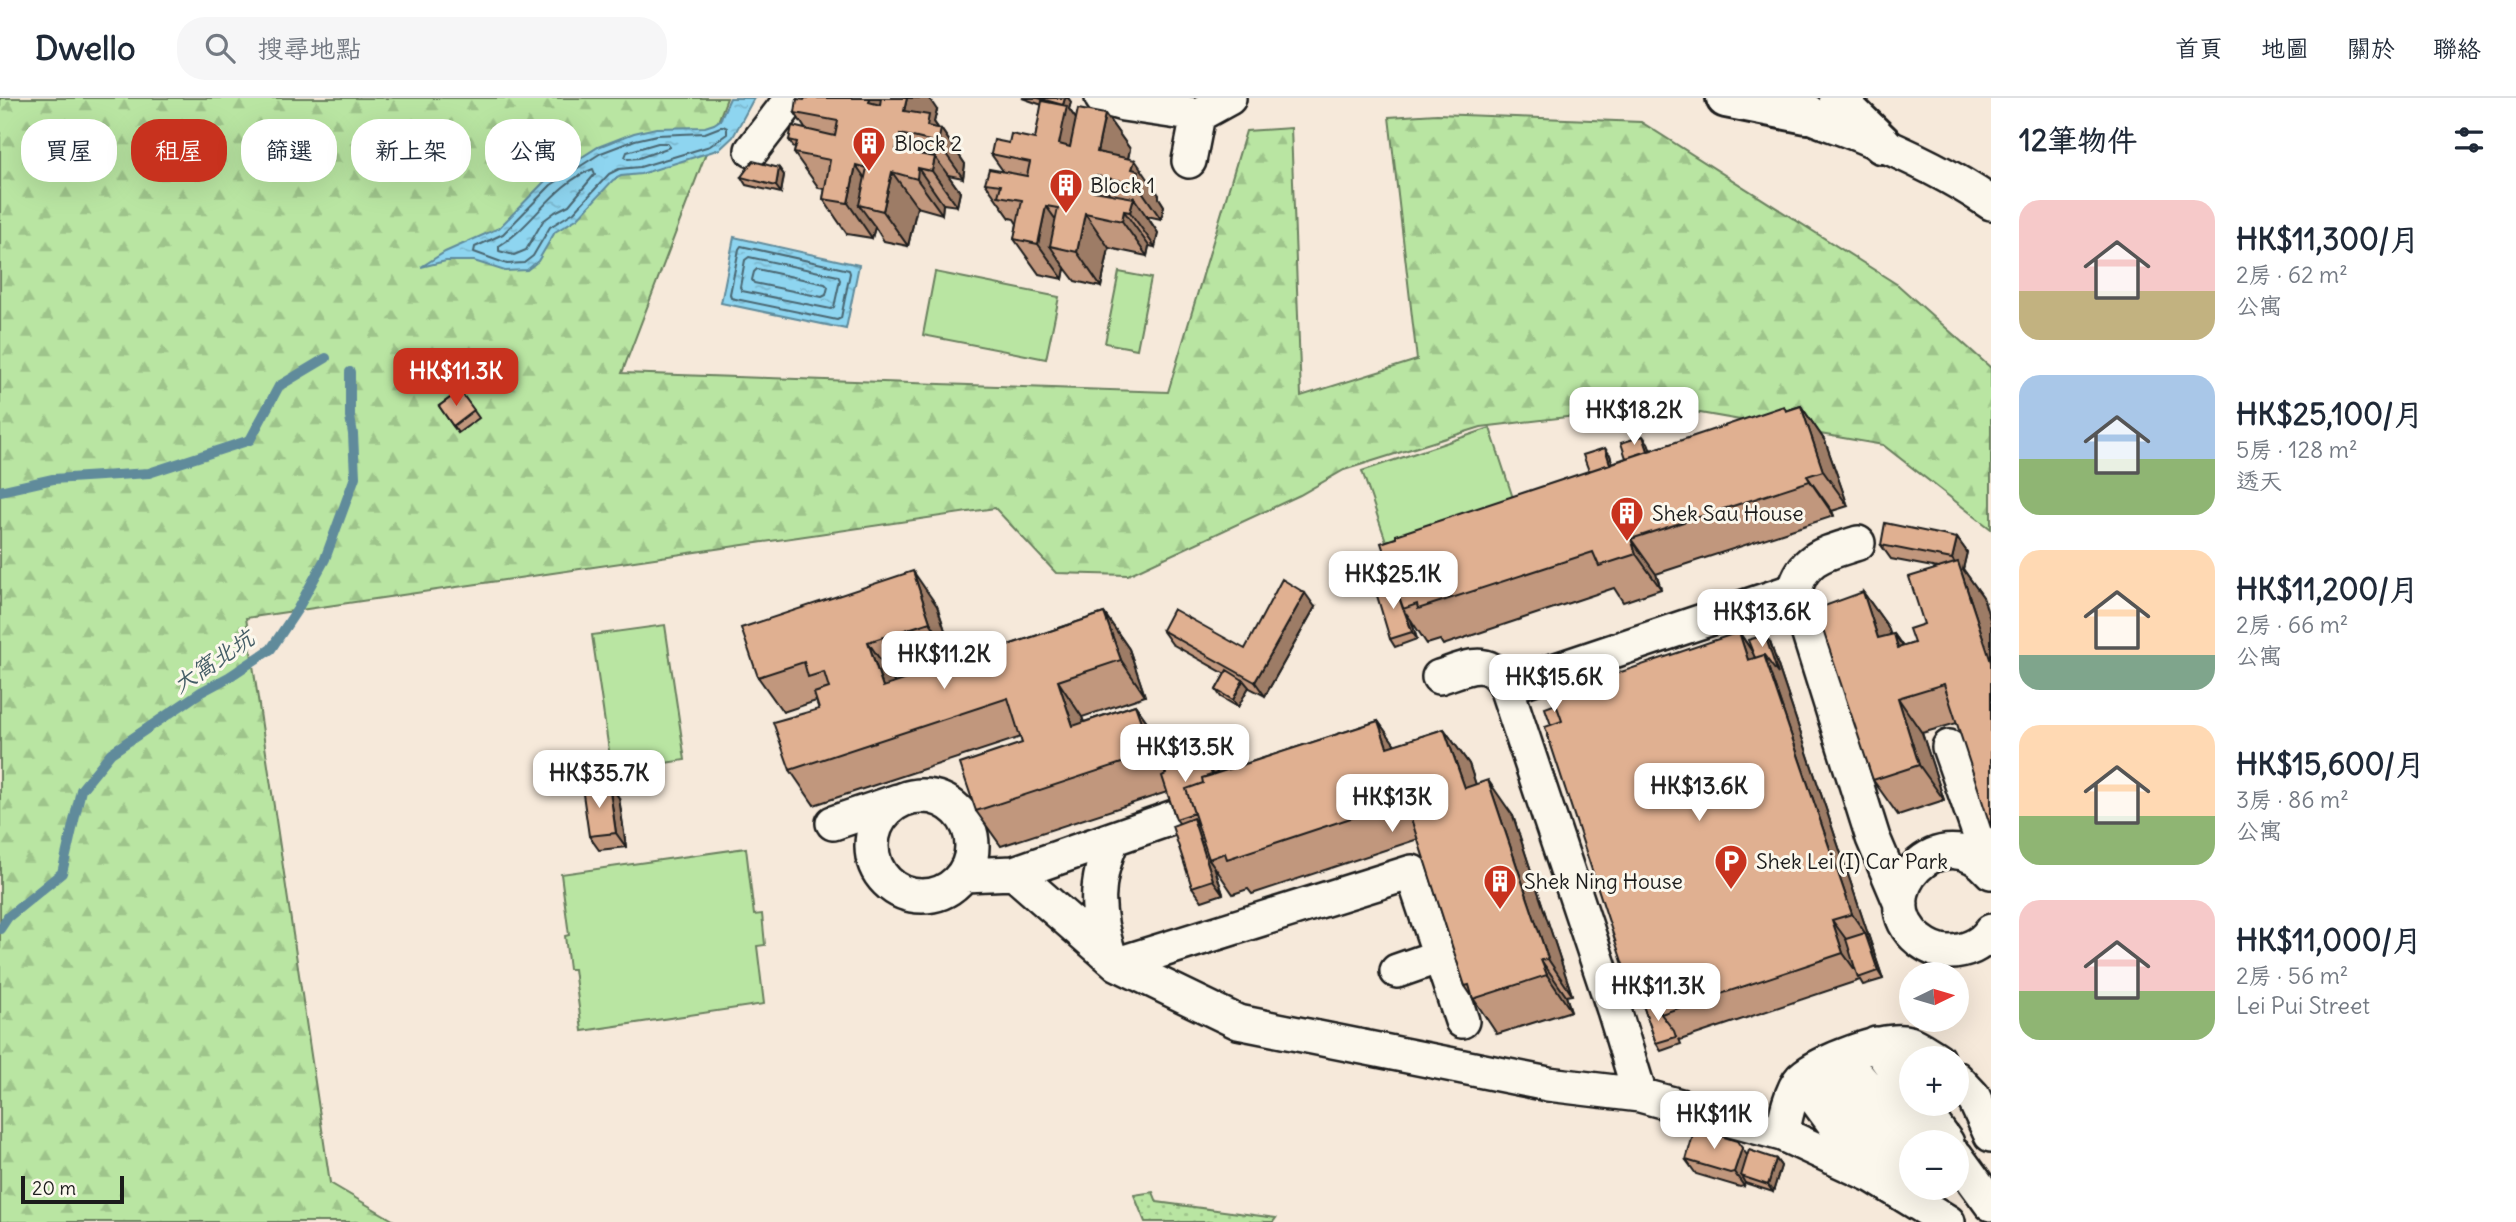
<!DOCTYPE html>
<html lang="zh-TW">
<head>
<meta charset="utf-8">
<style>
  body { margin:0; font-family:Delius,"LXGW WenKai TC",sans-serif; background:#f6f6f7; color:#1f2937; height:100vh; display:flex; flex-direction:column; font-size:26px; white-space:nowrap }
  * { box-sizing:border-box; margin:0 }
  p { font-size:23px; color:#747a83 }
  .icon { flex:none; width:38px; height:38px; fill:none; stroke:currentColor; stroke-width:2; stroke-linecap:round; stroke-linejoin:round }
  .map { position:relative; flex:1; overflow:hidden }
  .details { display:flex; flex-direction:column; background:#fff; width:525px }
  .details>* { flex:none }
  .banner { position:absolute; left:21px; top:21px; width:665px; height:63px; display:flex; gap:14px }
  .needle { width:46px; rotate:85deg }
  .fabs { position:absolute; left:1899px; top:864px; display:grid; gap:14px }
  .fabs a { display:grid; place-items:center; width:70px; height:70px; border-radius:50%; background:#fff; box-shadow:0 7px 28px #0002; font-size:35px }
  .scale { position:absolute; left:21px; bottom:18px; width:103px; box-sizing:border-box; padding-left:7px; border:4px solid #1c1c1c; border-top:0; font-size:19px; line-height:24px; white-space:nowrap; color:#1c1c1c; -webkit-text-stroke:5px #fbf7ec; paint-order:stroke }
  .price { position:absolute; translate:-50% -60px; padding:0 16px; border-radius:14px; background:#fff; color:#222; font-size:23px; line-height:46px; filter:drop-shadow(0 2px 4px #0008) }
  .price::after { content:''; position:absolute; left:50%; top:42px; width:21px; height:16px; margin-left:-10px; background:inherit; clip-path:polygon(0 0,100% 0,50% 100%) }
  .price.on { background:#c8321e; color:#fff }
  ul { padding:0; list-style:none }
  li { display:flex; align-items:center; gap:21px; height:175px; padding:0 28px }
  li span { display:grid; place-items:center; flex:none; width:196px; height:140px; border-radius:21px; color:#555 }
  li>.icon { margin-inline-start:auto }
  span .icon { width:84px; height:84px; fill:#fffc; stroke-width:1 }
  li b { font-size:30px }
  h2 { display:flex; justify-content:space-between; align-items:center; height:84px; padding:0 28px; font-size:30px }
  .tag { padding:0 24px; border-radius:28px; background:#fff; box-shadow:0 7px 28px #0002; font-size:24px; line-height:63px }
  .tag.on { background:#c8321e; color:#fff }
  header { display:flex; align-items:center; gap:42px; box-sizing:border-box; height:98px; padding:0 35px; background:#fff; border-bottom:2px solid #e0e1e3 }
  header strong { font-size:33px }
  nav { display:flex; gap:38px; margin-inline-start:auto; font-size:24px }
  .search { width:490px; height:63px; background:#f6f6f7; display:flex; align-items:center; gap:18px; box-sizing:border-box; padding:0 24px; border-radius:28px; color:#747a83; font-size:26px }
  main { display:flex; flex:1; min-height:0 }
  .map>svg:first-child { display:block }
</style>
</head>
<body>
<header>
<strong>Dwello</strong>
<div class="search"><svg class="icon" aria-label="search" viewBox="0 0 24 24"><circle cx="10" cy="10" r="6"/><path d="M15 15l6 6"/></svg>搜尋地點</div>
<nav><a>首頁</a><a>地圖</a><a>關於</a><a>聯絡</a></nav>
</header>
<main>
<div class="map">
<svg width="1991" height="1124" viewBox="0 0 1991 1124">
  <defs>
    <pattern id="grass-dots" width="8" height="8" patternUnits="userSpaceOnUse" patternTransform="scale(1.75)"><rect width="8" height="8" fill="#b9e5a2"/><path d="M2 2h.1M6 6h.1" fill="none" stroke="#9ec48b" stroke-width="1.8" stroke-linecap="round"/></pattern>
    <pattern id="forest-firs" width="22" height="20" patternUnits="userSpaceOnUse" patternTransform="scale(1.75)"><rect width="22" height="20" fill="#b9e5a2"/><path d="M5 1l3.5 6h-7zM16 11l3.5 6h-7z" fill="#9ec48b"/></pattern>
    <pattern id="water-ripples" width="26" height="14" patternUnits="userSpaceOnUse" patternTransform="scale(1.75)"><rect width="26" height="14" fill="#8ed5f0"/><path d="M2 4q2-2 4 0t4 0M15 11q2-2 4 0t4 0" fill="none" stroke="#7ab6cd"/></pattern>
  </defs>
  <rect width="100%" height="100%" fill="#f6e9da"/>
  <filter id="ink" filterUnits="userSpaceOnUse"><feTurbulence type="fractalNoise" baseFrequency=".0143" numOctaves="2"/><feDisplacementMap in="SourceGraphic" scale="14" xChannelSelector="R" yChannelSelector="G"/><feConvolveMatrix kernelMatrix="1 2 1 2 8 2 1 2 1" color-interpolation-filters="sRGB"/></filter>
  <g filter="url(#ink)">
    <path fill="url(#grass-dots)" stroke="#6a805f" stroke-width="2" d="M1153,1094L1157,1104L1276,1120L1273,1124H1145L1134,1097Z"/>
    <path fill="url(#forest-firs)" stroke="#6a805f" stroke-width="2" d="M0,0H727L622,275L1168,294L1246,33L1291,30L1301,298L1417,262L1389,19L1437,16L1641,24L1898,187L1991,270V431L1883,347L1660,308L1481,329L1344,372L1300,397L1128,477L1056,475L995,410L246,520L330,1085L396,1124H0Z"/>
    <path fill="#b9e5a2" stroke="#6a805f" stroke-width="2" d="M935,174L1059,199L1046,261L923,237Z
      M1119,174L1151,180L1137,251L1105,245Z
      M1490,330L1513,400L1386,443L1362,373Z
      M665,527L685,662L612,673L592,537Z
      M746,750L754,817L762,816L765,847L757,848L764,906L582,933L574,871H569L565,838L569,837L561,776Z"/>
    <path fill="url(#water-ripples)" stroke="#608b9b" stroke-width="2" d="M730,0H754L733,39L720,51L641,76L621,78L613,82L578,120L555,134L538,163L527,172L505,173L474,163H446L421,169L445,154L499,130L546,82L598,49L634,35L656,30L705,29L714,26L720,22Z
      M734,139L859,167L846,231L721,205Z"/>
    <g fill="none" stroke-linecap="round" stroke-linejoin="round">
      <path stroke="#4a6671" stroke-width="2" d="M723,28L727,30V36L710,48L640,69L619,71L609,76L574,114L550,129L533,158L524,165L507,166L474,154L475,149L503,136L551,87L601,55L635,42L657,37L705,35Z
        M658,45H667L670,49L639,60L628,61L625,59L627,54Z
        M593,71L595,76L569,107L555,114L543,123L526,152L514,157L499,153V148C534,127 553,86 593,71Z
        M741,148L849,172L850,175L841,220L837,222L731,200L730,196L739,151Z
        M749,159L838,178L840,182L834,209L831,211L742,193L740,189L745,162Z
        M757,171L825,186L828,189L826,197L822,199L754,185L752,182L754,174Z"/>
      <path stroke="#608b9b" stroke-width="10" d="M0,393L53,381L149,375L250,342L279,288L326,260
        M0,831L8,819L62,775L81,692L111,655L201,594L229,579L271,551L297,512L325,461L355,379L353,336L350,319V274"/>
      <defs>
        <path id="minor" d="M1102,0L1123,6L1198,17L1229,0
          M1783,4C1804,19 1833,26 1857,36C1904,55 1949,76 1991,105
          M752,52L792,0
          M1189,63L1198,17
          M1858,445C1828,455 1803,458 1795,492L1873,740L1901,806
          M1439,579C1467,570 1489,556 1506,589L1795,492
          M1506,589L1614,912L1640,997
          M1949,649L1991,769
          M872 748a50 50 0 1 1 100 0a50 50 0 1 1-100 0Z
          M833,725L898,703
          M1991,774C1942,715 1865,797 1919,842C1928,849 1938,854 1949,854C1965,854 1982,847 1991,833
          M1014,775L1180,717
          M964,777L1014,775L1118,866L1238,924L1548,986L1640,997L1782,1036L1873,1078L1948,1124
          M1110,859C1095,814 1094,786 1112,742
          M1118,866L1412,774L1462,923
          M1397,873L1440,858
          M1876,946L1911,995
          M1845,963L1913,1045
          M1823,968L1911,1087
          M1956,980L1973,998L1991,1037
          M1801,981L1871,1076
          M1919,1006L1947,1045
          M1782,1036C1785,1021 1791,991 1802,980C1819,964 1886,938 1909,945C1918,948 1928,956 1937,961
          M1956,1058L1991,1106"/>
        <path id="major" d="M1726,0L1807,16
          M1839,0L1847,12L1882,46"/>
      </defs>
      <use href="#minor" stroke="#1c1c1c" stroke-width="38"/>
      <use href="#major" stroke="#1c1c1c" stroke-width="44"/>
      <use href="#minor" stroke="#fbf7ec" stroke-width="33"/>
      <use href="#major" stroke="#fbf7ec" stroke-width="38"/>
    </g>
    <path fill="#c1977d" stroke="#1c1c1c" stroke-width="2" d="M1022,0H1068L1071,4L1069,11L1076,21L1105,16L1130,51L1128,61L1159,97V100L1164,108L1161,121L1147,118L1158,135L1155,149L1149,148L1147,158L1109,150L1101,189L1075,183L1065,170L1063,181L1039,176L1014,141L1017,126L1014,121L1010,120L985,85L1003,73L991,56L1009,45L1035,41L1042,7Z
      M937,12L934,24L939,31H941L965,66L963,80L948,77L960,94L957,108L943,106L942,116L917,109L908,148L884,143L875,129L872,140L847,136L823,101L825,91L819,90L794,55L795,51L789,42L806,32L795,15Z
      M779,70L784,77L781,95L746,87L741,79Z
      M460,293L479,320L458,335L439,308Z
      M1801,308L1825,343L1848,408L1832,413L1834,418L1656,476L1661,491L1623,504L1614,490L1443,547L1440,542L1427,546L1411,522L1417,541L1395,549L1390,541L1394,485L1589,373L1610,357L1612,365L1626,360L1648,345L1651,352Z
      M1957,440L1967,454L1963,471L1983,499L1957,625L1922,635L1944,702L1898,717L1873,682L1863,494L1888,529L1890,537L1894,536L1903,549L1914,545L1924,526L1938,470L1891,461L1881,447Z
      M937,508L954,560L892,579L894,585L1104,515L1129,551L1145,598L1082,619L1084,624L1135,607L1160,642L1169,670L1216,672L1217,675L1378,623L1395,647L1444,631L1469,666L1476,687L1513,718L1572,897L1566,898L1571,913L1497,936L1465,888L1418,741L1252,796L1248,791L1233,796L1214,768L1223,796L1202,803L1192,789L1179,725L1176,721L1167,694L1001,748L976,713L1022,645L1021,639L814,707L790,672L819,611L816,603L783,614L758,579Z
      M1315,509L1265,598L1248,589L1238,609L1221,599L1216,592L1225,576L1172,546L1162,532L1245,551Z
      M1739,534L1752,553L1770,544L1883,881L1863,887L1860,882L1680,942L1679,941L1681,946L1661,953L1656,945L1643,907L1630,888L1551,627L1556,606Z
      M609,686L619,700L626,749L599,752L589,738Z
      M1747,1057L1776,1061L1781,1068L1773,1094L1745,1085L1744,1088L1740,1089L1696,1076L1686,1062Z"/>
    <path fill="#9d7b66" stroke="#1c1c1c" stroke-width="2" d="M870,0H898L893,40L869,4Z
      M907,0H929L937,12L934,24L940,33L941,31L965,66L963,80L938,45L904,13Z
      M1065,0H1068L1071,4L1069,11L1092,44L1083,81L1059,46L1063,7Z
      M1105,16L1130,51L1123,83L1097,54Z
      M900,36L925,72L918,70L943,106L942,116L896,52Z
      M935,59L960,94L957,108L932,73Z
      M1135,62L1159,97V100L1164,108L1161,121L1137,86L1132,71Z
      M856,67L880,102L859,107L875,129L872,140L848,105Z
      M779,70L784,77L781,95L776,88Z
      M892,74L917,109L908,148L883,113Z
      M1097,78L1122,113L1094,93Z
      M1134,100L1158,135L1155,149L1130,114Z
      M1046,108L1071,143L1050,148L1065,170L1063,181L1038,146Z
      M1124,113L1149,148L1147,158L1122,123Z
      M1085,115L1109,150L1101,189L1077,154Z
      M1801,308L1825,343L1848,408L1823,373Z
      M1643,338L1648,345L1656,369L1651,362Z
      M1605,350L1610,357L1617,380L1612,372Z
      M1807,378L1832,413L1834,418L1810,383Z
      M1957,440L1967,454L1963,471L1983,499L1991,525V564L1961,473L1952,461Z
      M1631,441L1656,476L1661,491L1636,456Z
      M913,473L937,508L954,560L930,524Z
      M1863,494L1888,529L1903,575L1878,540Z
      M1305,495L1315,509L1265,598L1255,584Z
      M1104,515L1129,551L1145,598L1121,562Z
      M1406,515L1411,522L1417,541L1412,534Z
      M1739,534L1757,561L1748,562Z
      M1894,536L1919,571L1898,550Z
      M1765,537L1770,544L1883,881L1878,873L1865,835L1852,816L1764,557Z
      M868,544L892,579L908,624L883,589Z
      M1243,582L1249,589L1238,609L1233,602Z
      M1058,583L1082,619L1097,664L1073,628Z
      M1898,600L1922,635L1944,702L1919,667Z
      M1135,607L1160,642L1176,691L1152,655Z
      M1378,623L1403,658L1387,649Z
      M1444,631L1469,666L1489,726L1465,690Z
      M1206,658L1216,672L1230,715L1220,701Z
      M1488,682L1513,718L1572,897L1548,861Z
      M609,686L619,700L626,749L616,735Z
      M1193,720L1203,734L1209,761L1214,768L1223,796L1213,782Z
      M1832,822L1851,848L1860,879L1843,855Z
      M1541,862L1566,898L1571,913L1547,877Z
      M1742,1050L1752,1064L1741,1078L1745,1085L1744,1088L1734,1074Z
      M1776,1061L1781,1068L1773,1094L1768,1087Z"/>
    <path fill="#e0b091" stroke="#1c1c1c" stroke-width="2" d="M805,0H870L869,4L880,7L881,0H907L904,13L929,17L927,28L941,31L938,45L900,36L896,52L935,59L932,73L918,70L917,81L892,74L883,113L859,107L867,70L856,67L848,105L823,101L830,62L794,55L797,44L789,42L792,28L835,38L838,23L795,15L797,1L804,2Z
      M1038,0H1065L1063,7Z
      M1042,3L1067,8L1059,46L1070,49L1078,11L1105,16L1097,54L1135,62L1132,71L1139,73L1137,86L1097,78L1094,93L1134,100L1130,114L1124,113L1122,123L1085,115L1077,154L1050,148L1058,110L1046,108L1038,146L1014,141L1022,102L998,98L1001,87L985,85L989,71L1027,78L1030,64L991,56L994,42L1009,45L1011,36L1035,41Z
      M753,63L779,70L776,88L741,79Z
      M460,293L474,312L453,328L439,308Z
      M1784,308L1786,313L1801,308L1823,373L1807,378L1810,383L1631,441L1636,456L1599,468L1593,454L1418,511L1417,506L1403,511L1381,445L1396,440V437Z
      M1643,338L1648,353L1626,360L1621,345Z
      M1605,350L1610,366L1589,373L1583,357Z
      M1885,425L1957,440L1952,461L1881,447Z
      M1958,464L1991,564V730L1944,586L1898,600L1919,667L1873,682L1816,511L1863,494L1878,540L1894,536L1898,550L1914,545L1909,531L1924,526L1909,479Z
      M913,473L930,524L868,544L883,589L1104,515L1121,562L1058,583L1073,628L1135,607L1152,655L976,713L960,666L1022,645L1008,600L790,672L773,624L819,611L814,595L829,590L824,574L808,579L804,564L758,579L741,530Z
      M1282,481L1305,495L1255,584L1162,532L1173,511L1245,551Z
      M1394,485L1412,534L1390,541L1375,491Z
      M1739,534L1748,562L1764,557L1852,816L1832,822L1843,855L1661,916L1649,881L1630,888L1545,629L1562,623L1553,597Z
      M1765,537L1778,576L1764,557L1755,560L1748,542Z
      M1227,572L1243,582L1233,602L1216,592Z
      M1556,606L1562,623L1551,627L1545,610Z
      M1378,623L1387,649L1444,631L1465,690L1488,682L1548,861L1541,862L1547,877L1473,901L1469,887L1465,888L1405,702L1227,761L1225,755L1209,761L1186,691L1203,685L1202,680Z
      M1206,658L1212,677L1202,680L1203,685L1186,691L1194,715L1176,721L1162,678L1166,676L1165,671Z
      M609,686L616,735L589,738L582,689Z
      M1193,720L1213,782L1192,789L1172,728Z
      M1865,835L1878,873L1858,880L1846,841Z
      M1657,902L1661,916L1674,933L1676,939L1656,945L1643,907Z
      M1695,1030L1737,1043L1742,1050L1734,1074L1730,1075L1686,1062Z
      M1749,1052L1776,1061L1768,1087L1741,1078Z"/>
  </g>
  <defs>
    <symbol id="building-pin" viewBox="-11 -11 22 30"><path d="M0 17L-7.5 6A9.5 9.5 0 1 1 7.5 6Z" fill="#c8321e" stroke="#fbf7ec"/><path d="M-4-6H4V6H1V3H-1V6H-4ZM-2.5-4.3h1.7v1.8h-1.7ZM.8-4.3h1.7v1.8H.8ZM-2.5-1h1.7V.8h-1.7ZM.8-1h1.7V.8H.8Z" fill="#fff"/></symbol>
    <symbol id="parking-pin" viewBox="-11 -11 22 30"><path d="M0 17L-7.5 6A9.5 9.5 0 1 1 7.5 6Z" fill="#c8321e" stroke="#fbf7ec"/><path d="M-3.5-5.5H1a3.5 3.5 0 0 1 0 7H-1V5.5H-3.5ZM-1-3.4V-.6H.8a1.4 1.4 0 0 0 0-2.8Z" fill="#fff"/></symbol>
  </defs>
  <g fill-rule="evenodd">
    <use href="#building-pin" x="850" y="26" width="38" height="52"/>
    <use href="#building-pin" x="1047" y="68" width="38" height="52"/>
    <use href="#building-pin" x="1608" y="396" width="38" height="52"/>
    <use href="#parking-pin" x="1712" y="744" width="38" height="52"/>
    <use href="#building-pin" x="1481" y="764" width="38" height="52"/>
  </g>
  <g text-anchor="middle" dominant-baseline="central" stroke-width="6" stroke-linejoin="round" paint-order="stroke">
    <g font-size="21" fill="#1c1c1c" stroke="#fbf7ec" text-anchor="start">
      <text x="894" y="45">Block 2</text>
      <text x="1090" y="87">Block 1</text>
      <text x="1652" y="415">Shek Sau House</text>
      <text x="1756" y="763">Shek Lei (I) Car Park</text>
      <text x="1524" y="783">Shek Ning House</text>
    </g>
    <g font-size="23" font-style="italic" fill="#445d66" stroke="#fbf7ec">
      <text transform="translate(213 563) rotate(-34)">大窩北坑</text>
    </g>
  </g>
</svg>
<div class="fabs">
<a><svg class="needle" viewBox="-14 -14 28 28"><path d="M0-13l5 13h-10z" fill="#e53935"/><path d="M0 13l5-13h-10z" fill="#747a83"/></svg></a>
<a>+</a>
<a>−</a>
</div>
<div class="scale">20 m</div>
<b class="price on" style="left:456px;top:310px">HK$11.3K</b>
<b class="price" style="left:1634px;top:349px">HK$18.2K</b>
<b class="price" style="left:1393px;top:513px">HK$25.1K</b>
<b class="price" style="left:1762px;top:551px">HK$13.6K</b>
<b class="price" style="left:944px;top:593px">HK$11.2K</b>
<b class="price" style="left:1554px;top:616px">HK$15.6K</b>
<b class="price" style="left:1185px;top:686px">HK$13.5K</b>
<b class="price" style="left:599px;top:712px">HK$35.7K</b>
<b class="price" style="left:1699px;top:725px">HK$13.6K</b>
<b class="price" style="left:1392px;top:736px">HK$13K</b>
<b class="price" style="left:1658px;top:925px">HK$11.3K</b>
<b class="price" style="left:1714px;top:1053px">HK$11K</b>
<div class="banner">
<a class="tag">買屋</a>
<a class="tag on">租屋</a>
<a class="tag">篩選</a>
<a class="tag">新上架</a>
<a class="tag">公寓</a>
</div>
</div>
<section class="details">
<h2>12筆物件<svg class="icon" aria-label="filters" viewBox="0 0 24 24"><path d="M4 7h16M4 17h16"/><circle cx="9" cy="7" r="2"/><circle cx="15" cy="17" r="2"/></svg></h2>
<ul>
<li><span style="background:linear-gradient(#f6c9c9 65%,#c2b280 0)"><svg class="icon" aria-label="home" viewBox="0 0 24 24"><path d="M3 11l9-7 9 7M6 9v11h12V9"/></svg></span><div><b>HK$11,300/月</b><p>2房 · 62 m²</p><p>公寓</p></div></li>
<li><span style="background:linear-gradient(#a9c7e8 60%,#8fb573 0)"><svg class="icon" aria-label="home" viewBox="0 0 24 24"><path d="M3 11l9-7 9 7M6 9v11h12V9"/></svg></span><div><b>HK$25,100/月</b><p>5房 · 128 m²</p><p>透天</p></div></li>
<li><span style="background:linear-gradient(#ffd9b3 75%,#7fa58c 0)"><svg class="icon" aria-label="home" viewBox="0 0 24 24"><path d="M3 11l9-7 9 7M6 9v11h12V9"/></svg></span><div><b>HK$11,200/月</b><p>2房 · 66 m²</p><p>公寓</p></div></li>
<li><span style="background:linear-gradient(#ffd9b3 65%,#8fb573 0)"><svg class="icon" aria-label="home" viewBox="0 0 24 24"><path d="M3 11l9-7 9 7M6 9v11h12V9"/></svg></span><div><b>HK$15,600/月</b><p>3房 · 86 m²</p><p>公寓</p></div></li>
<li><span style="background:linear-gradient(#f6c9c9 65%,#8fb573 0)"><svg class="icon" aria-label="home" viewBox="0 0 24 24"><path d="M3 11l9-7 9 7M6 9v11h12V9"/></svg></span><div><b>HK$11,000/月</b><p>2房 · 56 m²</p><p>Lei Pui Street</p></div></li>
</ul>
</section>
</main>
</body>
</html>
